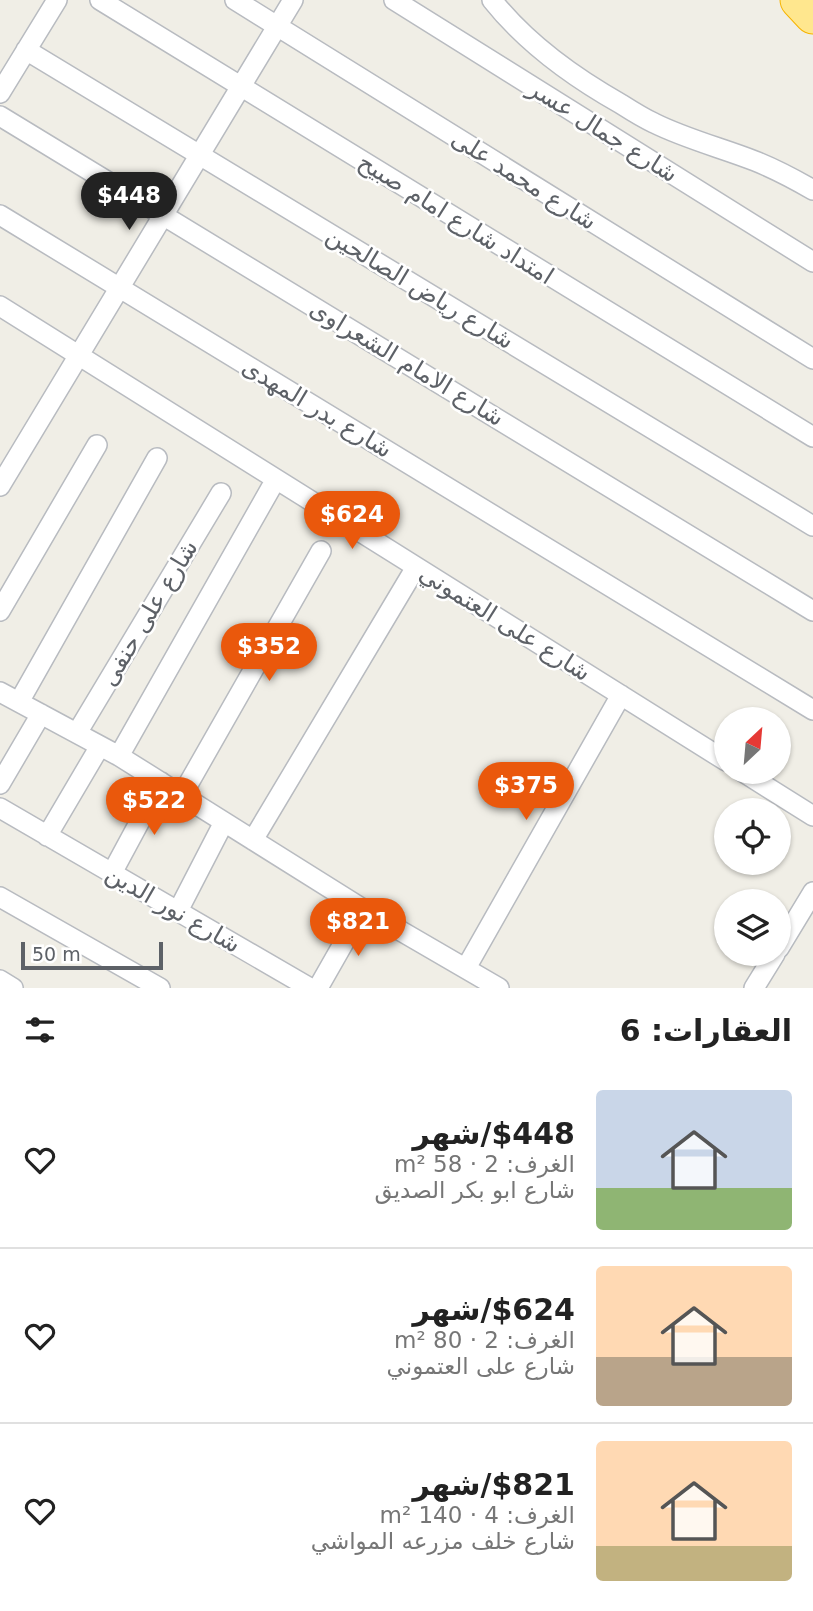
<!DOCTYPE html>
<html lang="ar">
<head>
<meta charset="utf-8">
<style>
  body { margin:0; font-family:"DejaVu Sans","Noto Naskh Arabic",sans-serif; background:#f6f6f6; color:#222; direction:rtl; height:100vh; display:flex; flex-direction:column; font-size:26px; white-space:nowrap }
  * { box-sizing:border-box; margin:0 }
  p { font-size:23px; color:#767676 }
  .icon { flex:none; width:38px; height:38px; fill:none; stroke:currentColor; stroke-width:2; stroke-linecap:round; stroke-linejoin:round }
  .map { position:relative; height:988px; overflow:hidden; direction:ltr }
  .sheet { display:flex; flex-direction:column; background:#fff; flex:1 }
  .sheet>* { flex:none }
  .needle { width:46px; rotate:26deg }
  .controls { position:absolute; left:714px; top:707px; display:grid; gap:14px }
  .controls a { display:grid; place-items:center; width:77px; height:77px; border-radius:50%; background:#fff; box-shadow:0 2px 5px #0004; font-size:35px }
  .scale { position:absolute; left:21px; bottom:18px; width:142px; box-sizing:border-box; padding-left:7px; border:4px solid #5d6167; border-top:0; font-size:19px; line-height:24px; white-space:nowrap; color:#5d6167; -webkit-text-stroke:5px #fff; paint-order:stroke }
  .price { position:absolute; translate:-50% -60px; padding:0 16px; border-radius:24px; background:#ea580c; color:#fff; font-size:23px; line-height:46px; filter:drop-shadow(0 2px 4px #0008) }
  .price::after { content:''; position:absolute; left:50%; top:42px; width:21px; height:16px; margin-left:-10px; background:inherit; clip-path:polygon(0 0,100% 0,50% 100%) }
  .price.selected { background:#222; color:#fff }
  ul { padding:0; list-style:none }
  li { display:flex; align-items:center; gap:21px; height:175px; padding:0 21px }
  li+li { border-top:2px solid #e0e0e0 }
  li span { display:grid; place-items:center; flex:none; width:196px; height:140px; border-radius:7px; color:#555 }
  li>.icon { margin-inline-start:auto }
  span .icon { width:84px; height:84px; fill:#fffc; stroke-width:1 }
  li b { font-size:30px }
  h2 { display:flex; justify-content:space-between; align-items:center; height:84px; padding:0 21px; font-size:30px }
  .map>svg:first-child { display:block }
</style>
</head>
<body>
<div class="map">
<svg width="813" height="988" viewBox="0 0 813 988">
  <rect width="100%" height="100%" fill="#f0eee6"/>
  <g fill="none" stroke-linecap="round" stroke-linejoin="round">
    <defs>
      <path id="minor" d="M100,0L813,437
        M235,0L813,359
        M394,0L813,262
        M492,0C527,44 573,77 621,104C632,111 643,118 654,123C686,139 722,148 755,161C775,169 794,179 813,190
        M26,50L813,526
        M0,93L57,0
        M0,116L813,611
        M0,215L813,710
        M0,306L726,761
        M0,486L293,0
        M0,611L97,445
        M0,692L119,756L363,909L499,988
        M19,702L157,458
        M77,733L221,493
        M119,756L276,479
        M743,772L813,816
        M0,784L41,714
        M182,795L321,551
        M0,808L310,988
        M47,836L100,746
        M253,840L416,567
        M112,873L161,782
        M0,897L160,988
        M178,911L224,822
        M779,948L813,892
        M466,968L621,695
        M0,980L13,988
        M318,988L363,909
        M754,988L775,954"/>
      <path id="motorway" d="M799,0L813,15"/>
    </defs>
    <use href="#minor" stroke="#b8bbc0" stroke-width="22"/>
    <use href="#motorway" stroke="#f6b300" stroke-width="39"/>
    <use href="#minor" stroke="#fff" stroke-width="19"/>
    <use href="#motorway" stroke="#ffe78e" stroke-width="37"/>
  </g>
  <g text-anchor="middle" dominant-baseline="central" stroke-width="5" stroke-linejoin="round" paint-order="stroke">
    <g font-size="24" fill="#5d6167" stroke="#fff">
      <text transform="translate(603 131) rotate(32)">شارع جمال عسر</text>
      <text transform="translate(524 180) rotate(32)">شارع محمد على</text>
      <text transform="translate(456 219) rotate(32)">امتداد شارع امام صبيح</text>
      <text transform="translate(420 288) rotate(31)">شارع رياض الصالحين</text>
      <text transform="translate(407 363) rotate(31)">شارع الامام الشعراوى</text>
      <text transform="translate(317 408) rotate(31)">شارع بدر المهدى</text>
      <text transform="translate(149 613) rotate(-59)">شارع على حنفى</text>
      <text transform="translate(505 623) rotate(32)">شارع على العتموني</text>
      <text transform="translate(173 909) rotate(30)">شارع نور الدين</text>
    </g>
  </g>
</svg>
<div class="controls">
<a><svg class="needle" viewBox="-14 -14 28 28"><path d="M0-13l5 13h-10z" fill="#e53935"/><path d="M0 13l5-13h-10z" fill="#767676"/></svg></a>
<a><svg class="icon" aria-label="locate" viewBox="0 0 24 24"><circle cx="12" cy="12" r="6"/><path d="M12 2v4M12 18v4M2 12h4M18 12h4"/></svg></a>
<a><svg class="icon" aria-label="layers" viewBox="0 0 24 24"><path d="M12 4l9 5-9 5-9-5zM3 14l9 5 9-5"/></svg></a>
</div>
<div class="scale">50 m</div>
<b class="price selected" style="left:129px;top:232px">$448</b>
<b class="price" style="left:352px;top:551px">$624</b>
<b class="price" style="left:269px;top:683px">$352</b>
<b class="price" style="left:526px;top:822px">$375</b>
<b class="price" style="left:154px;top:837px">$522</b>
<b class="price" style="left:358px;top:958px">$821</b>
</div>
<section class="sheet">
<h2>العقارات: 6<svg class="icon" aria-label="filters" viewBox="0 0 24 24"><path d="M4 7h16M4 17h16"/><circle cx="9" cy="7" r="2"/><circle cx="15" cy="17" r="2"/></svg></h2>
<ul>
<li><span style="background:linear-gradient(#c9d6e8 70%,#8fb573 0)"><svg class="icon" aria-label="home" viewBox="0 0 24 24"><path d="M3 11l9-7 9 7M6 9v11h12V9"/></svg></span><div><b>$448/شهر</b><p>الغرف: 2 · 58 m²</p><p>شارع ابو بكر الصديق</p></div><svg class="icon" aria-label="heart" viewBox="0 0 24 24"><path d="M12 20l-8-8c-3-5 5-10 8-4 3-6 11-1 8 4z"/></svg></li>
<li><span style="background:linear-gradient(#ffd9b3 65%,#b9a48a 0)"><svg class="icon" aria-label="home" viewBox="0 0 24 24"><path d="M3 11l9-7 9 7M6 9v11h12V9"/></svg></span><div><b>$624/شهر</b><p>الغرف: 2 · 80 m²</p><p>شارع على العتموني</p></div><svg class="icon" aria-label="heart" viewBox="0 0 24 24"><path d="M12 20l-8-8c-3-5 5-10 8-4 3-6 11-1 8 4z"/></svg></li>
<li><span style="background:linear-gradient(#ffd9b3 75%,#c2b280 0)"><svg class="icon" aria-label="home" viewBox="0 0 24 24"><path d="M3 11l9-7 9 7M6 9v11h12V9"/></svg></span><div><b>$821/شهر</b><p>الغرف: 4 · 140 m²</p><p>شارع خلف مزرعه المواشي</p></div><svg class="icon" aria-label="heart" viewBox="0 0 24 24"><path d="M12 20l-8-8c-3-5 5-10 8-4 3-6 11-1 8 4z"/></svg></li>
</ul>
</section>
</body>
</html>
